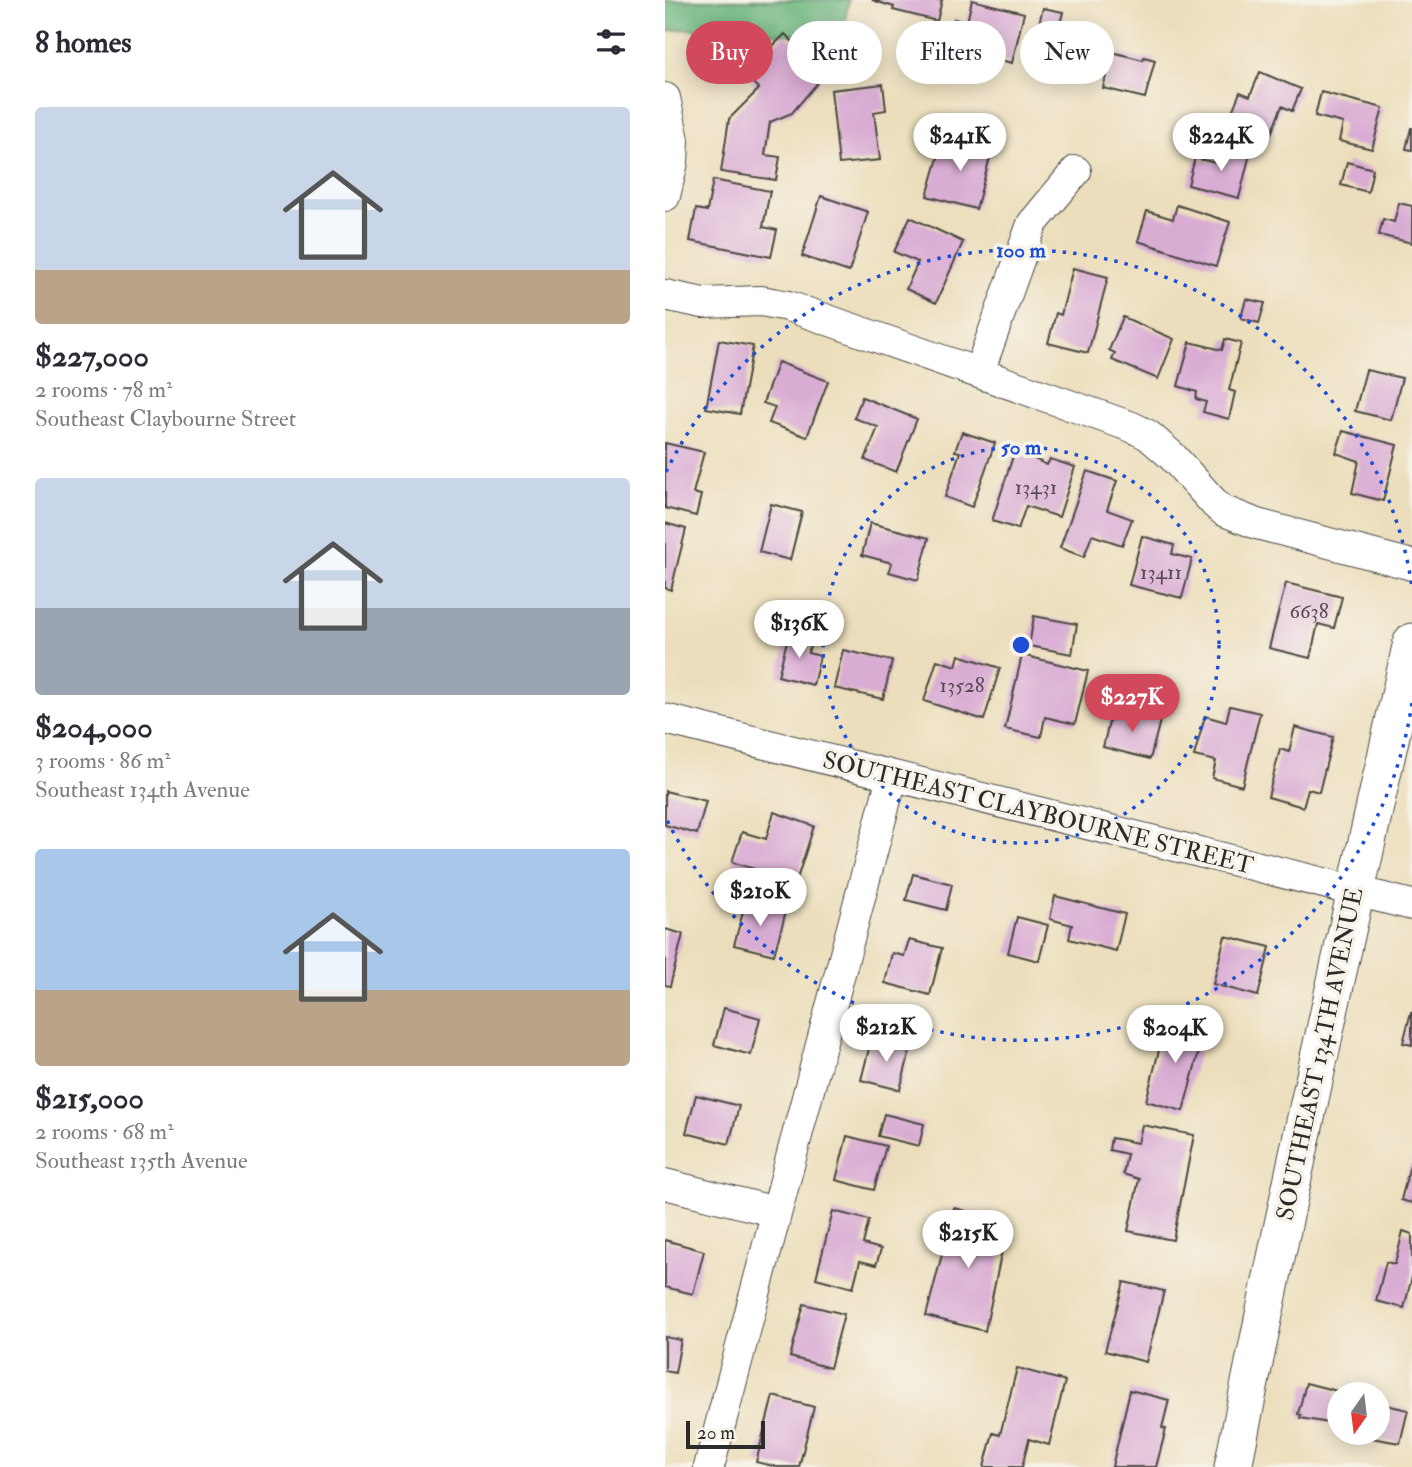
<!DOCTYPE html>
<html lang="en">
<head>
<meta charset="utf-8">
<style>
  body { margin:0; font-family:"IM FELL Double Pica",serif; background:#f7f7f7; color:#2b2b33; height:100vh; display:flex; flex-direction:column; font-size:26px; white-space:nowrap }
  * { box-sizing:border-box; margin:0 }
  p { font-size:23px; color:#7c7c81 }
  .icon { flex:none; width:38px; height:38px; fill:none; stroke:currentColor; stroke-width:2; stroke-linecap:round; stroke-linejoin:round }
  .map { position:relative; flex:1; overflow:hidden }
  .details { display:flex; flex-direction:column; background:#fff; width:665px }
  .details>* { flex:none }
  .top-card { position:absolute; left:21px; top:21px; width:620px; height:63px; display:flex; gap:14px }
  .needle { width:46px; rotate:194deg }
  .buttons { position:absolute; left:662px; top:1382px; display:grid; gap:14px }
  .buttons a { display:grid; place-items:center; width:63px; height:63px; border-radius:50%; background:#fff; box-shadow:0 4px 18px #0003; font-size:35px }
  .scale { position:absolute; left:21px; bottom:18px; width:79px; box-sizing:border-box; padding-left:7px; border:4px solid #2b2b2b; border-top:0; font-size:19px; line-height:24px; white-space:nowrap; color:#2b2b2b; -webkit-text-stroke:5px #f7f3e8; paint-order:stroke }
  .price { position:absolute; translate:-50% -60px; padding:0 16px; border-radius:24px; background:#fff; color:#222; font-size:23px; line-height:46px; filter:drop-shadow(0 2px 4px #0008) }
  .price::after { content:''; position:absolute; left:50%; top:42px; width:21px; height:16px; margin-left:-10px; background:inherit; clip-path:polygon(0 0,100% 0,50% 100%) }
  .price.selected { background:#d1495b; color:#fff }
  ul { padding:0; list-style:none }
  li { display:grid; align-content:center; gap:14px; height:371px; padding:0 35px }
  li span { display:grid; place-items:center; height:217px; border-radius:7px; color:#555 }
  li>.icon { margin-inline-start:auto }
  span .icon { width:126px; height:126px; fill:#fffc; stroke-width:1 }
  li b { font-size:30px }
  h2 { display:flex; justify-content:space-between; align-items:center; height:84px; padding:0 35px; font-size:30px }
  .tag { padding:0 24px; border-radius:32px; background:#fff; box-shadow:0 4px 18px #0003; font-size:24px; line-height:63px }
  .tag.selected { background:#d1495b; color:#fff }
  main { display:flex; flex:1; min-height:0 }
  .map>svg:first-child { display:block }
</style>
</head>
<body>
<main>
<section class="details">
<h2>8 homes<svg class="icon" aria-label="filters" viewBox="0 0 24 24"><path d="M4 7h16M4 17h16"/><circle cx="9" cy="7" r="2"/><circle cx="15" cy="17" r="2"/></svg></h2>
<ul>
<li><span style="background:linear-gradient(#c9d6e8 75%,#b9a48a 0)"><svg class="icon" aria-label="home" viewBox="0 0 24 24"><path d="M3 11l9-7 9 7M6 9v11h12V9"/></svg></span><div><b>$227,000</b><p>2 rooms · 78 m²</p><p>Southeast Claybourne Street</p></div></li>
<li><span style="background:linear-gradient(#c9d6e8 60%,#9aa5b1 0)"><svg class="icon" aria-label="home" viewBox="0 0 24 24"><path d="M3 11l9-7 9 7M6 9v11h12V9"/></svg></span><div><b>$204,000</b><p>3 rooms · 86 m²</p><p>Southeast 134th Avenue</p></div></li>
<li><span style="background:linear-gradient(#a9c7e8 65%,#b9a48a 0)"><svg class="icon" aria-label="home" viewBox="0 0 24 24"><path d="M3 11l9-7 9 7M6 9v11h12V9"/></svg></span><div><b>$215,000</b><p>2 rooms · 68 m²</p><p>Southeast 135th Avenue</p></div></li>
</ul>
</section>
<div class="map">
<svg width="747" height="1467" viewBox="0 0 747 1467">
  <rect width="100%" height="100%" fill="#f7f3e8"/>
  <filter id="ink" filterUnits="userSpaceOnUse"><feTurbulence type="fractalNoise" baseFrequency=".0143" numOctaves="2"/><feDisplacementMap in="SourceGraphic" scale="14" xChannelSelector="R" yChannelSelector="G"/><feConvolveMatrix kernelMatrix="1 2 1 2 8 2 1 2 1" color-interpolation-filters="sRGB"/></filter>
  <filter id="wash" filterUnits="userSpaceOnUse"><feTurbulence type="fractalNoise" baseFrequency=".00686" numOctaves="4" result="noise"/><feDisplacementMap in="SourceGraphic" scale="28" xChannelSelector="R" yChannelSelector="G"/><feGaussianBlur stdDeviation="1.57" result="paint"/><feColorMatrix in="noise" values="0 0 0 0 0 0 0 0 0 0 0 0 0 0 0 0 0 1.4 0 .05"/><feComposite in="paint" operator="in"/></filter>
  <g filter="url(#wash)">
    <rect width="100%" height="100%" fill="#ecdebc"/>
    <path fill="#6ab57d" stroke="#4a7054" stroke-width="2" d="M0,0H184L177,37L20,29L0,31Z"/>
    <g id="blocks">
      <path fill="#d9acd4" d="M207,0H277L272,21L228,10L229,7Z
        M307,0L359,13L347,63L327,58L331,42L315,37L311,55L282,47L289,19L302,22Z
        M378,8L398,12L393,32L431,41L422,76L364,62Z
        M120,34L160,74L127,113L105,122L100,155L115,157L111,180L56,172L64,119L94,89L79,74Z
        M447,52L478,60L479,57L490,60L480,98L438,88Z
        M595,72L636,89L627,111L617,106L604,139L563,122L575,92L585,96Z
        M218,84L221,110L209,112L215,160L174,164L166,90Z
        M656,92L718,108L707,149L674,141L678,123L650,116Z
        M746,128H747V150L741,149Z
        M279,137L327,150L311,209L262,196Z
        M555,146L585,154L574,198L523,185L530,158L551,163Z
        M682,162L708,169L703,192L676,185Z
        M48,180L105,191L98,227L112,230L106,257L25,241L31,209L42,211Z
        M156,196L203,212L184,272L137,256Z
        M734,203L747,206V243L714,235L718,219L729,222Z
        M512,205L565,222L551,266L473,241L482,211L508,219Z
        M245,217L298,242L271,303L241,289L253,262L229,252Z
        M408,268L443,277L423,353L383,343L391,313L396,315Z
        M581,299L600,303L594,323L576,318Z
        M458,317L509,339L493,379L447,360L450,353L444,350Z
        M560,339L576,343L564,390L570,392L564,419L538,412L541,402L531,399L532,392L513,386L525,342L557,350Z
        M54,340L88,346L75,414L41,408Z
        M113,362L163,381L142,437L104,423L110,407L98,403Z
        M701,370L737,378L726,420L690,411Z
        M197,397L252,419L231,472L200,460L213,427L189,418Z
        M678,431L732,445L718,501L687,493L694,461L671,453Z
        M297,432L330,443L307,507L280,497L295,452L290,451Z
        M0,443L39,452L28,493L36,495L31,516L0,508Z
        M350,450L382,465L385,459L410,467L394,517L361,506L353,529L327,521Z
        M422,471L452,481L442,510L467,519L457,545L427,535L419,557L395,548Z
        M106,504L137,512L125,560L94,552Z
        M0,523L21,529L6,590L0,588Z
        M205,523L264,538L253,580L224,572L227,563L197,555Z
        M477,536L509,545L507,554L527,559L517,598L464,585Z
        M621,583L677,597L669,628L653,624L645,658L604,648Z
        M369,616L412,624L407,654L364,646Z
        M124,633L147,639L143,653L155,656L148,685L113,676Z
        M178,650L227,661L218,699L169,688Z
        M294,655L335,668L319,720L259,701L272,660L291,666Z
        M357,655L423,671L410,724L380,717L376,737L340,729Z
        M565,706L595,713L577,786L547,778L551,761L529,756L540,716L561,722Z
        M447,710L481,719L482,713L496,717L485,759L438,747Z
        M630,727L668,737L654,792L643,789L638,807L603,797L615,749L624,752Z
        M0,791L41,801L32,834L0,825Z
        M109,812L149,826L131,882L67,862L77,832L101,839Z
        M248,874L287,884L281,910L241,900Z
        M390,896L460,914L451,951L404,939L407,925L385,919Z
        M81,901L121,911L109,955L69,945Z
        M352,917L383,925L374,961L343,953Z
        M0,929L18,934L5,986L0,985Z
        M560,936L605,947L593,996L548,984Z
        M244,940L277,948L265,995L220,983L227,953L239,956Z
        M59,1008L95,1018L86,1055L49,1045Z
        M746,1012H747V1045L738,1043Z
        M502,1019L540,1029L518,1111L481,1101Z
        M207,1037L246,1047L235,1090L196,1080Z
        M31,1095L74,1106L64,1144L21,1133Z
        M219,1114L259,1124L254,1146L213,1136Z
        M477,1125L529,1135L508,1240L463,1231L474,1179L458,1174L462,1154L444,1150L446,1138L473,1143Z
        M182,1136L221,1146L209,1190L171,1180Z
        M746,1161H747V1203L736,1200Z
        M289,1208L343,1222L320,1331L261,1316Z
        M168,1211L204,1220L198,1244L216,1249L211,1265L195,1261L188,1288L151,1278Z
        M738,1231L747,1234V1277L739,1308L711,1301L721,1262L730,1264Z
        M0,1240L39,1251L28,1294L0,1287Z
        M459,1282L499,1291L481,1362L440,1351Z
        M139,1304L179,1314L165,1368L125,1357Z
        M0,1337L16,1340L10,1373L0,1371Z
        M352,1368L400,1381L384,1445L364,1439L357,1467H319L328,1433L335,1435Z
        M641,1383L672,1391L664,1423L635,1418L636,1415L633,1414Z
        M681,1388L702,1394V1395H679Z
        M465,1390L504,1400L497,1428L501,1429L491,1467H447Z
        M108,1396L149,1407L134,1467H112L91,1462Z
        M712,1403L743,1410L735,1443L706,1438L707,1433H712Z"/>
    </g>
  </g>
  <g filter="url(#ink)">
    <use href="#blocks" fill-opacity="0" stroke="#484641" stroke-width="2"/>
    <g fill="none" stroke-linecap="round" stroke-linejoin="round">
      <defs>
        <path id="minor" d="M0,98L9,140L8,162L0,196
          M0,295L38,303L96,301L123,306L467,427L483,435L507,456L551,505L559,511L592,524L747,565
          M314,372L367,224L411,171
          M0,719L747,905
          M0,1184L111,1212
          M44,1467L227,777"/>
        <path id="tertiary" d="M568,1467C623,1191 685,916 747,642"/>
      </defs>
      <use href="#minor" stroke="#484641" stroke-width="32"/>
      <use href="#tertiary" stroke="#484641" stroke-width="39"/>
      <use href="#minor" stroke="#fff" stroke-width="30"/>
      <use href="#tertiary" stroke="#fff" stroke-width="37"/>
    </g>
  </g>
  <g fill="none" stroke="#1d4ed8" stroke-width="3.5" stroke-dasharray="3.5 7">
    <circle cx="356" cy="645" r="198"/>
    <path d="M747 703A395 395 0 0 1 1 818M1 472A395 395 0 0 1 747 587"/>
  </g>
  <g text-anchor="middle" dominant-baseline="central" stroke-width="7" stroke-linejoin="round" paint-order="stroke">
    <g font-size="21" fill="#564b55">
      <text x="371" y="487">13431</text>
      <text x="496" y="572">13411</text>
      <text x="644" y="611">6638</text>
      <text x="297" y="685">13528</text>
    </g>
    <g font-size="24" fill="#2b2b2b" stroke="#f7f3e8">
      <text transform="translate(373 813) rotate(14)">SOUTHEAST CLAYBOURNE STREET</text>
      <text transform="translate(655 1054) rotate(-78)">SOUTHEAST 134TH AVENUE</text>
    </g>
  </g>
  <circle cx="356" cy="645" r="10" fill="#1d4ed8" stroke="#f7f3e8" stroke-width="3.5"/>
  <g font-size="21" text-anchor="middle" font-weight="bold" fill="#1d4ed8" stroke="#f7f3e8" stroke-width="7" stroke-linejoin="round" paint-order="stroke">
    <text x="356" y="257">100 m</text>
    <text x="356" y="454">50 m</text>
  </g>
</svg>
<div class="buttons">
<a><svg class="needle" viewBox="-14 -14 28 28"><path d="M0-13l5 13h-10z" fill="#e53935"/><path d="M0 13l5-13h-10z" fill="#7c7c81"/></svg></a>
</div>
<div class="scale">20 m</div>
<b class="price" style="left:295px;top:173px">$241K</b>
<b class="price" style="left:556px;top:173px">$224K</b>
<b class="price" style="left:134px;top:660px">$136K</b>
<b class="price selected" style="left:467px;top:734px">$227K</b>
<b class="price" style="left:95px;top:928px">$210K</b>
<b class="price" style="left:221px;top:1064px">$212K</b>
<b class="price" style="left:510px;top:1065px">$204K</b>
<b class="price" style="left:303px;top:1270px">$215K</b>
<div class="top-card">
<a class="tag selected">Buy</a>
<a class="tag">Rent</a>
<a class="tag">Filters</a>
<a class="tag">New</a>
</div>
</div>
</main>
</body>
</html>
